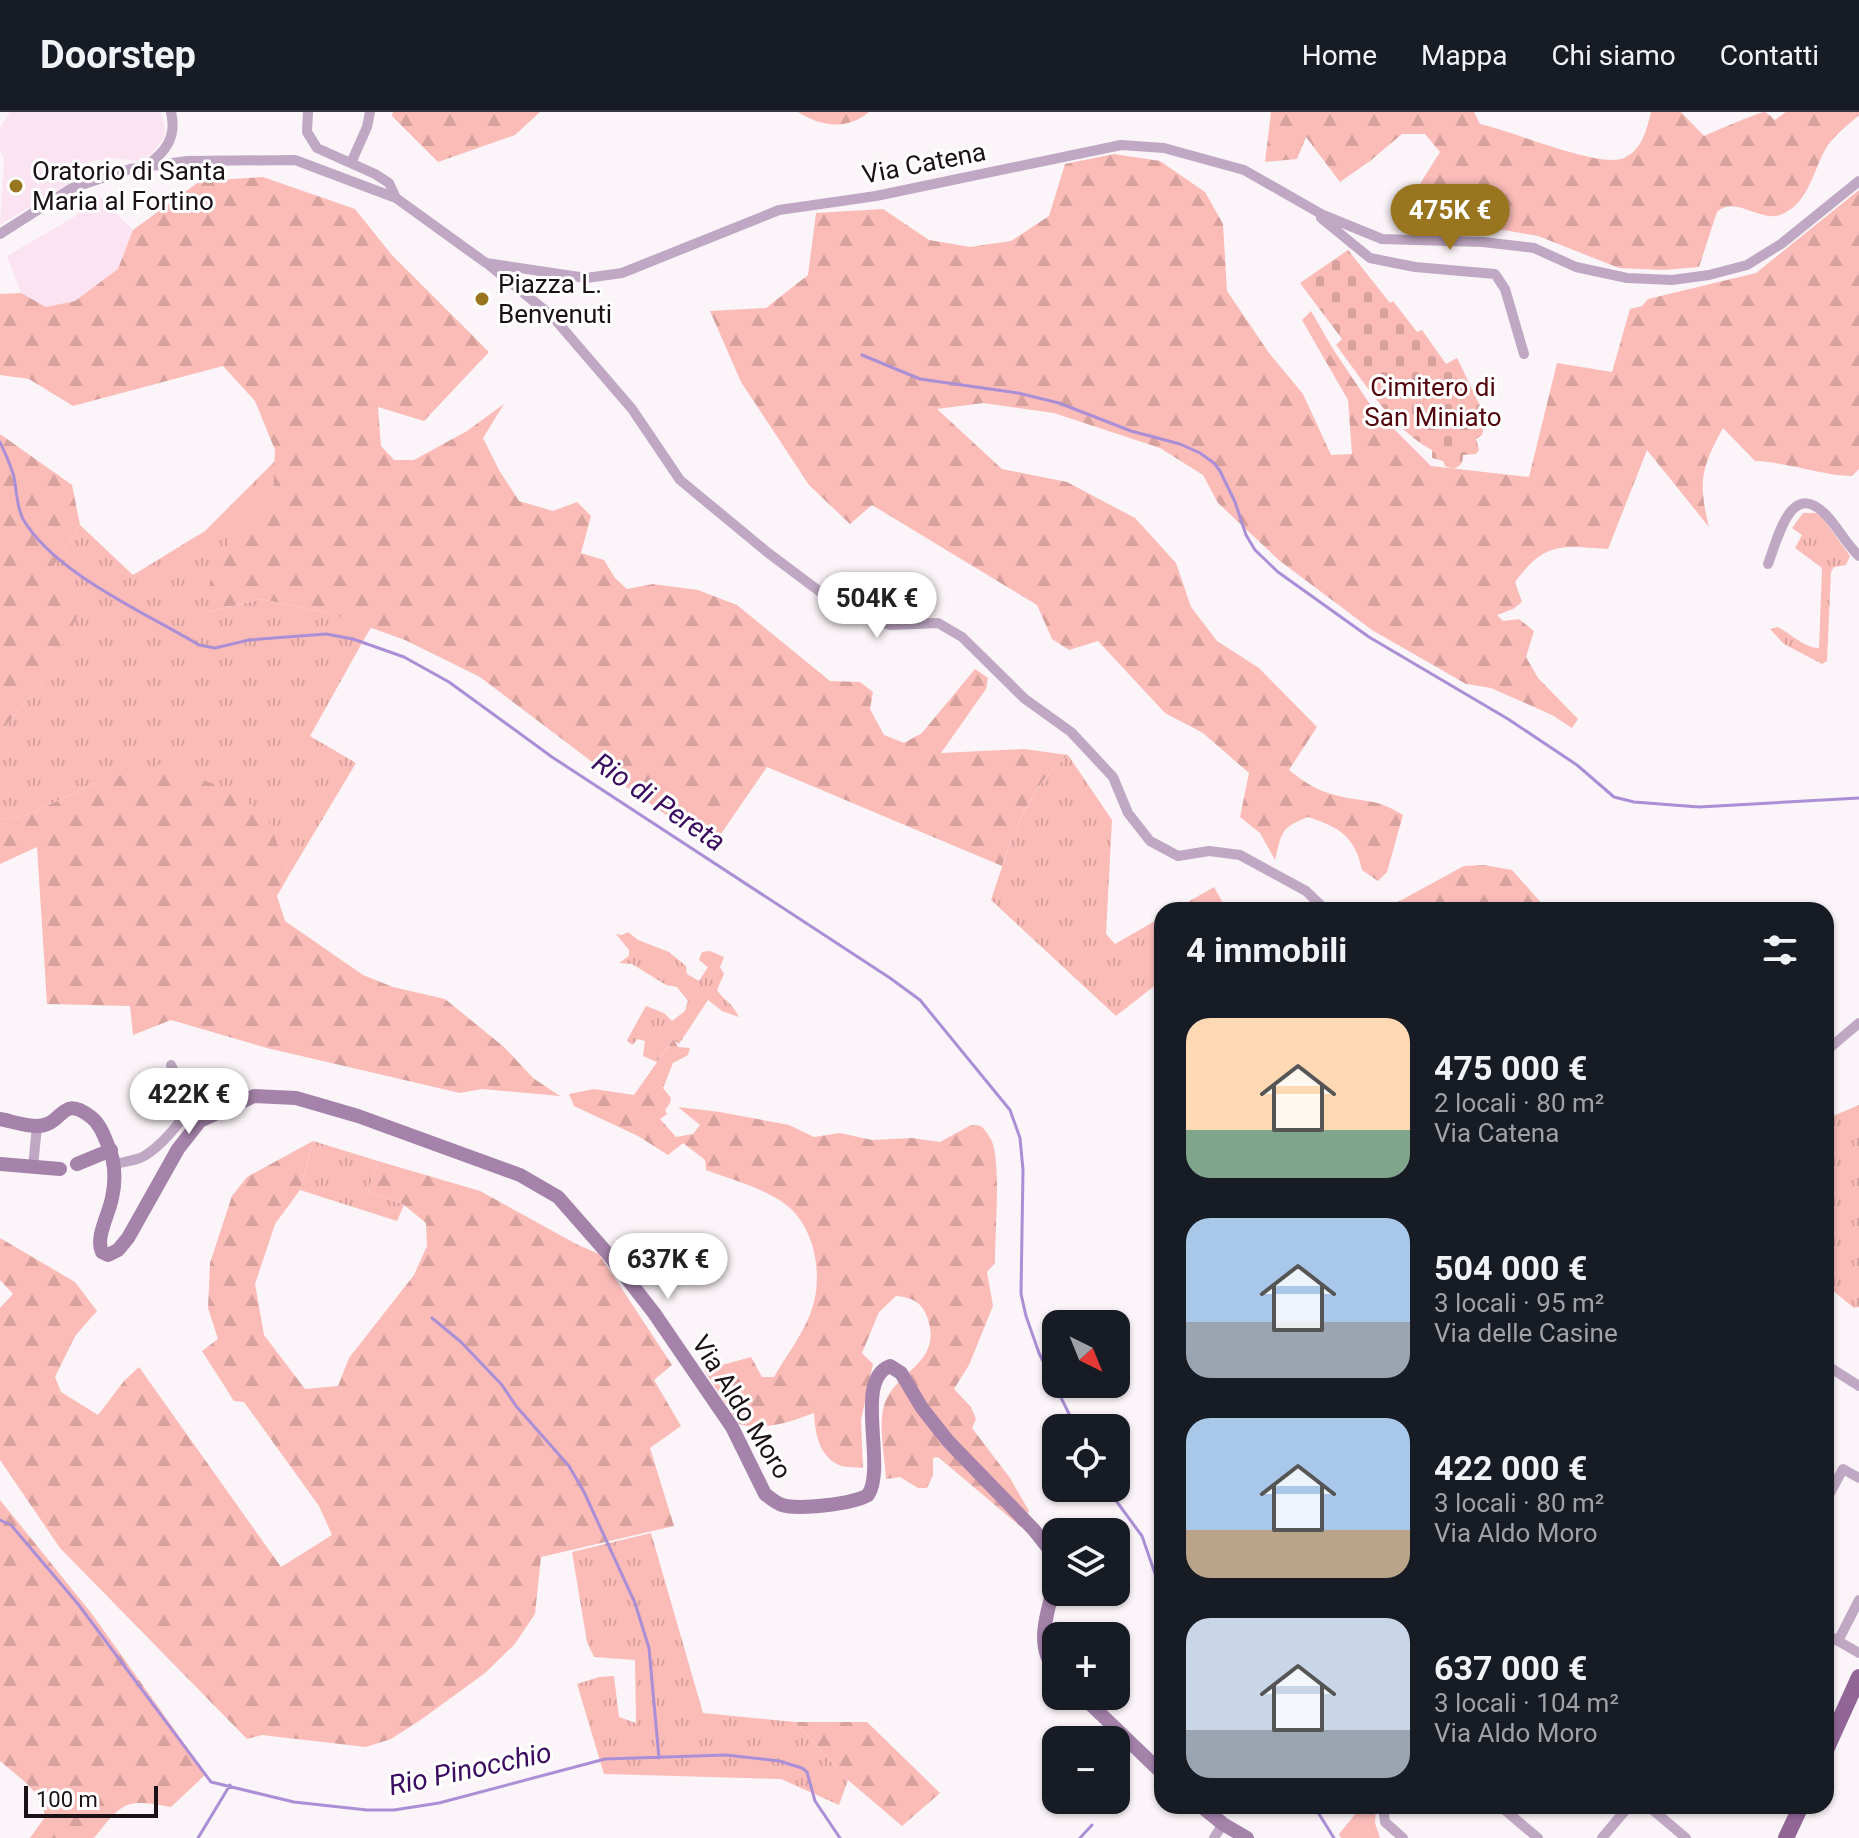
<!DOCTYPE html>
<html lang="it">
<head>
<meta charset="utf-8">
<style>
  body { margin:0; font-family:Roboto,sans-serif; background:#242831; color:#f1f3f6; height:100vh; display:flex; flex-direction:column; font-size:30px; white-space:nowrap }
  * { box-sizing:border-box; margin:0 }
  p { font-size:26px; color:#9ea1a6 }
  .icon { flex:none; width:44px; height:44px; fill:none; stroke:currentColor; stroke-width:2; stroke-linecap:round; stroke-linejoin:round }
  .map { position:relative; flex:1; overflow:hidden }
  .panel { position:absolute; left:1154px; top:790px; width:680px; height:912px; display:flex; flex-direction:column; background:#171b24; border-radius:24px; box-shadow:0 2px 6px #0004 }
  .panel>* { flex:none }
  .needle { width:52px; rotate:137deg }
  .tools { position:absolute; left:1042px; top:1198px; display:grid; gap:16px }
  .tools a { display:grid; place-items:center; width:88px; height:88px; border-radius:16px; background:#171b24; box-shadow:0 2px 6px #0004; font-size:40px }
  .scale { position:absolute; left:24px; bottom:20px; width:134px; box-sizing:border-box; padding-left:8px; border:4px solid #1b1117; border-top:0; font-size:22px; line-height:28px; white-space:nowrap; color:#1b1117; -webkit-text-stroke:6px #fff; paint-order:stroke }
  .price { position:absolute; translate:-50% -68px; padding:0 18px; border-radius:28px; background:#fff; color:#222; font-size:26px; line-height:52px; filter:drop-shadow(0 2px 4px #0008) }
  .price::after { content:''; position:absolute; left:50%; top:48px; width:24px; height:18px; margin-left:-12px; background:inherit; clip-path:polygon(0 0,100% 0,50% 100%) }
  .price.current { background:#98751e; color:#fff }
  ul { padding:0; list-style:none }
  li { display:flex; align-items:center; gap:24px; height:200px; padding:0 32px }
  li span { display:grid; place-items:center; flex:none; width:224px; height:160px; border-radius:24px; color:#555 }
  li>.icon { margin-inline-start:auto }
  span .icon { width:96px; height:96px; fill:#fffc; stroke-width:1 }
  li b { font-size:34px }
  h2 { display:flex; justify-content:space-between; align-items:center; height:96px; padding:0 32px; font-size:34px }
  header { display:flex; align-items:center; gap:48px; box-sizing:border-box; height:112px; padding:0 40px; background:#171b24; border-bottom:2px solid #363941 }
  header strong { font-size:38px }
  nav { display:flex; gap:44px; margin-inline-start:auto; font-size:28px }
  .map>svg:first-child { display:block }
</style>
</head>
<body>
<header>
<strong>Doorstep</strong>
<nav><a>Home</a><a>Mappa</a><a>Chi siamo</a><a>Contatti</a></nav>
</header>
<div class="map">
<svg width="1859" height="1726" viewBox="0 0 1859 1726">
  <defs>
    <pattern id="grass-tufts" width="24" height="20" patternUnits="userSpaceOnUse" patternTransform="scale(2)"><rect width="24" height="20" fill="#fbbcb8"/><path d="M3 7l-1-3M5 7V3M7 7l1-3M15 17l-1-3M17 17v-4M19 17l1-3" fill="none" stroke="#d7a19d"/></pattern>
    <pattern id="forest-firs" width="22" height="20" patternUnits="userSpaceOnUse" patternTransform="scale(2)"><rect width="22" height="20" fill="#fbbcb8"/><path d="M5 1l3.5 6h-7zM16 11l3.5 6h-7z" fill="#d7a19d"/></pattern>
    <pattern id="cemetery-stones" width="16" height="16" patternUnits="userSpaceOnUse" patternTransform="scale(2)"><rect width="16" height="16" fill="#fbbcb8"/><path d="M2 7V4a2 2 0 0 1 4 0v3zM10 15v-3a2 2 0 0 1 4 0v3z" fill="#d7a19d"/></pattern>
  </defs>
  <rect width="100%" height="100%" fill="#fbf4f8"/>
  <path fill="#fbe3f1" d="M10,0H160L163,5L165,25L151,42L140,49L113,46L91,49L66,73L0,113L4,47L0,38V16Z
    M96,81L133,118L118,157L75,189L46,195L21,181L7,144L74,105Z"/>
  <path fill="url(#grass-tufts)" d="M275,349L273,381L235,417L208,500L261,487L330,501L371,515L310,624L356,651L289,763L267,707L102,668L27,703L0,707V621L49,562L53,455L80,413L133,463L205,419Z
    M1803,401H1816L1822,405L1850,444L1846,453L1834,455L1831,460L1827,549L1822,552L1784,532L1770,517L1778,515C1791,522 1805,536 1819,536L1822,456L1795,436L1802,423L1792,416Z
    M1068,643L1112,708L1106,822L1115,832L1162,805V868L1116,904L991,788C1010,733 1022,682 1068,643Z
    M1214,775L1227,798H1174Z
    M628,820L638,828L669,840L686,854L687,862L699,869L708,855L699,848L702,840L710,839L724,845L720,855L724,862L717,878C725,890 731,889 739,905L722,899L708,888L679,932L673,927L657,950L643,944L645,929L638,927L632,933L627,928L646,894L664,901L672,909L685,899L688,889L677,875L666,873L632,852L619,851L629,844V838L616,822L622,823Z
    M1859,993V1195L1854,1196L1826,1173V1007Z
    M313,1029L378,1049L368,1079L404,1093L397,1109L300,1078Z
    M651,1421L703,1601L795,1610L848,1668L839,1693L781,1667L604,1662L577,1572L599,1565L614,1564L619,1605L636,1611L635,1548L594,1545L587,1530L572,1440Z"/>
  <path fill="url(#forest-firs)" d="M393,0H540L515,23L438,50L392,4Z
    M798,0H869C848,18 821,15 798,0Z
    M1271,0H1474L1480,12C1510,18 1600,57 1624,46C1642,38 1647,17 1651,0H1681L1704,24C1713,20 1759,0 1765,0C1769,2 1772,6 1775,8L1786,0H1859V3C1849,12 1836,22 1828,33C1813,56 1810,92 1780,103C1759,110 1735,83 1717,100L1699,155L1663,158L1619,156L1538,124L1504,118L1450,117L1417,95L1413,83L1440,40L1425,22H1402L1370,49L1340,70L1306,25L1297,47L1265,50Z
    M1114,42L1160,49L1205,80L1223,112L1227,179L1269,241L1303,282L1331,343L1352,342L1348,288L1302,208L1311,199L1333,237L1371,294L1431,354L1529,365L1557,251L1612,260L1630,197L1642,194L1648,187L1756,161L1859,78V357L1852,364C1819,363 1788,350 1755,349L1723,316C1701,356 1698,370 1709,415L1647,338L1608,437C1562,434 1545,429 1515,470L1522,490L1513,497L1497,503L1503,509L1519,507L1534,519L1526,545L1538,566L1578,607L1572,616L1552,603L1491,576L1466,572L1372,518L1280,449L1218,391L1203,363L1160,336L1054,301L983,291L937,297L1002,357L1067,370L1135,406L1176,451L1191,495L1217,529L1259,556L1317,615L1289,658C1303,669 1317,679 1335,683C1363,691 1375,685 1403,703L1387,760L1378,769L1362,758C1355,724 1339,715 1308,705C1280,716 1282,720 1275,748L1260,721L1240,705L1249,661L1203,621L1165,601L1098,529L1069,538L1052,527L1037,493L872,393L850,412L809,373L741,270L710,199L766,196L808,163L816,101L883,97L929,128L970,135L1011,129L1049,104L1065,52Z
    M263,65L355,97L391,142L489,240L424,309L378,295L381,334L394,348H414L467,319L504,292L483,326L499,358L519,389L553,399L577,390L591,404L581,441L604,448L615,466L627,477L653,472L698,478L737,493L830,569L860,570L873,580L870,597L884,623L904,631L922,621L975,557L988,566L986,577L941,641L1024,637L1068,643C1031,674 1018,710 1002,754L767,655L712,735L612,665L480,565L405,528L330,501L261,487L208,500L210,469L235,417L273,381L275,338L255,289L223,254L73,294L29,267L0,263V182L21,181L46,195L75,189L118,157L133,118L200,69Z
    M0,322L72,373L80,413L53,455L83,493L49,562L0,621Z
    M161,652L235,680L268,707L289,763L277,784L285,809L363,863L393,875L445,887L504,935L533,966L560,984L482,977L460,981L267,936L171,908L133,923L130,894L47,892L37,735L0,752V707L27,703L102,668Z
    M1484,753L1512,758L1544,794V798H1383L1464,754Z
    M674,926L678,935L690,936L688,943L673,951L663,976L671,986L670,991L665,998L667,1002L660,1007L676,1025L693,1022L700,1013L678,995L720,1000L789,1013L814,1025L840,1021L872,1028L912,1026L940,1030L971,1013L981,1014C987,1020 992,1027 994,1036C1000,1065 995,1119 995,1151L987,1160L993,1194L969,1253L954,1277L971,1295L976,1307L972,1316L1010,1366L1029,1399L1021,1415L938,1345L933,1346V1363L927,1376H918L900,1365L886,1367C885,1348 879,1317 883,1298C890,1258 947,1254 926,1202C920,1189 910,1185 896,1184L879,1200L862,1241L873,1252L861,1308L863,1356C855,1355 843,1356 837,1352C818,1342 815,1319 814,1301C790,1310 764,1319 739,1312L704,1258L751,1245L762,1265H774C786,1244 803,1222 811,1200C823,1168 817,1121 790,1096C768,1077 733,1068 706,1058L705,1048L683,1031L668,1043L638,1024L574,994L569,982L594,977L634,983Z
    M313,1029L300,1078L275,1112L255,1172L264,1223L305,1277L338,1274L349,1246L414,1163L427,1134L426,1111L404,1093L368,1079L378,1049L480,1079L578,1133L599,1142L672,1253L654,1268L681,1314L650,1336L674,1414L541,1445L535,1502L514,1533L485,1561L422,1607L391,1627L366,1635L262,1623L247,1627L60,1436L0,1348V1196L13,1182L0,1168V1126L75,1170L97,1199L75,1224L55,1265L61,1280L98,1303L124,1269L139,1255L281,1455L332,1423L319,1394L244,1290L234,1289L202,1239L218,1227L208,1196L210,1151L232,1084L247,1065Z
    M0,1388L92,1502L206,1662L171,1695C124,1686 123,1690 94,1726H30L45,1705C43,1680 18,1665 0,1649Z
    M795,1610H867L940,1681L902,1714L848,1668Z"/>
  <path fill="url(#cemetery-stones)" d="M1348,138L1390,191L1393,189L1417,220L1422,218L1446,252L1457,246L1486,306L1482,323L1476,327L1479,338L1476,342L1463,343C1463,351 1461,354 1453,357L1445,354L1443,349L1432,346V338C1392,317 1363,268 1336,233L1342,227L1300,171Z"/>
  <path fill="#fbbcb8" d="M1359,1694H1376L1375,1711L1380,1726H1341L1339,1722L1357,1700Z"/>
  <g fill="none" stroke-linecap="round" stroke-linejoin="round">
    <path stroke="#ab8fd6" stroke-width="3" d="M862,243L920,267L1018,281L1059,291L1131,319L1180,332L1200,341L1214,351L1220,359L1235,390L1246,423L1255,438L1278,460L1369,525L1508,607L1577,653L1614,685L1634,690L1699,695L1859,686
      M0,330C5,341 11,353 14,365C17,380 16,393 23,407C54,461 146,501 199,533L215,536L249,528L326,522L353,527L404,545L449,570L552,645L890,866L920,888L1010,998L1020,1026L1023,1058L1021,1182L1026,1204L1039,1241L1076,1316
      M432,1206L461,1230L502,1273L516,1294L569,1354L584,1380L635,1491L649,1536L659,1646
      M1114,1376L1117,1390L1142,1424L1162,1482
      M0,1408L11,1413L78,1492L211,1670L294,1690L367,1698H394L439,1691L605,1647L726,1643L779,1649L802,1656L807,1660L815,1689L840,1726
      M1314,1694L1334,1726
      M198,1726L230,1673
      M1080,1726L1092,1713"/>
    <path stroke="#c0a8c4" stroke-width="10" d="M308,0L307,20L317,36L375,62L389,71L396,86
      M351,51L367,15L370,0
      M146,54C166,40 177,25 171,0
      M1321,106L1370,146L1415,155L1495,162L1505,177L1524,242
      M0,122L72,76L130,57L187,49L295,48L396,86L486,151L586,166L622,161L779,98L876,84L1121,33L1164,36L1244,58L1323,103L1382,127L1483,130L1534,136L1576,155L1627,166L1672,168L1709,163L1747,153L1781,132L1859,69
      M488,152L553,205L632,297L680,368L767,440L851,503L890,513L938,511L962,525L1025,587L1071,620L1113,665L1128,701L1150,729L1178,744L1209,739L1240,743L1306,779L1326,798
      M1768,452C1778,426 1791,365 1827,404C1839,417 1846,432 1859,444
      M1826,939L1859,911
      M115,1052C123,1050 132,1049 140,1046C155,1040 190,1005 187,989C185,977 176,964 171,953
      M33,1055L37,1014
      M1826,1253L1859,1274
      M1826,1388L1843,1357L1859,1366
      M1826,1522L1859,1541
      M1838,1529L1859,1488
      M1383,1694L1385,1710L1403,1726
      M1500,1694L1538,1726
      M1648,1694L1686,1726
      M1214,1726L1223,1712
      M1602,1726L1629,1694"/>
    <path stroke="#a582aa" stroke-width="14" d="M0,1007C11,1009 25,1014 37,1014C64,1014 60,981 91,1005C99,1011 103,1021 107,1031C115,1048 116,1068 112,1086C109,1102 95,1126 102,1140L108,1143L118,1138L128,1126L178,1037L200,1009L254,984L296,986L358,1004L520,1063L558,1085L608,1142L654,1201L732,1315L765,1382C770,1386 776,1391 782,1393C799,1398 853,1392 868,1383C887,1354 853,1268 890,1254L901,1261L922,1296L948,1329L1034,1418L1056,1446
      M0,1052L60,1057
      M77,1052L111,1038
      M1056,1467C1049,1497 1033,1532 1056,1559
      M1082,1584L1162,1661
      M1201,1694L1223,1712L1247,1726"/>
    <path stroke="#916697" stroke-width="16" d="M1826,1638L1859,1565
      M1786,1726L1801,1694"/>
  </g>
  <g fill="#98751e" stroke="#fff" stroke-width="3">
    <circle cx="16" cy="74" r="8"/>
    <circle cx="482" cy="187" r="8"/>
  </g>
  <g text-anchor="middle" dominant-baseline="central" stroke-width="6" stroke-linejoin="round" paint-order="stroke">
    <g font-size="26" fill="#1b1117" stroke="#fff">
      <text transform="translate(924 51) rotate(-11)">Via Catena</text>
      <text transform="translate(742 1295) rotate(58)">Via Aldo Moro</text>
    </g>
    <g font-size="26" fill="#1b1117" stroke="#fff" text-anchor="start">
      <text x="32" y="59">Oratorio di Santa<tspan x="32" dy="30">Maria al Fortino</tspan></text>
      <text x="498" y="172">Piazza L.<tspan x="498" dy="30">Benvenuti</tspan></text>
    </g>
    <g font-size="26" fill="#53050c" stroke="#fff">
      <text x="1433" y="275">Cimitero di<tspan x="1433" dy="30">San Miniato</tspan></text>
    </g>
    <g font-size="28" font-style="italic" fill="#390c60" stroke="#fff">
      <text transform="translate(659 690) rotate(34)">Rio di Pereta</text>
      <text transform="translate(470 1657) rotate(-12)">Rio Pinocchio</text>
    </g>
  </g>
</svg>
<div class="tools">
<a><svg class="needle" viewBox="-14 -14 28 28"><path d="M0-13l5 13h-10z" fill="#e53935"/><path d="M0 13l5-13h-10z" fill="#9ea1a6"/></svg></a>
<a><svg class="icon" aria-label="locate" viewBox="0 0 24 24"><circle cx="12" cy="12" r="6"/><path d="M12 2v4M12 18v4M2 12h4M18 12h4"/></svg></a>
<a><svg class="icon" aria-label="layers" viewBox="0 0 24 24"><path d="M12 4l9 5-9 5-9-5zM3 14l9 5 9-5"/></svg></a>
<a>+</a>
<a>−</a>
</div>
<div class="scale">100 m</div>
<b class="price current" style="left:1450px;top:140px">475K €</b>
<b class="price" style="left:877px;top:528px">504K €</b>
<b class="price" style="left:189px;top:1024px">422K €</b>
<b class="price" style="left:668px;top:1189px">637K €</b>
<section class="panel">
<h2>4 immobili<svg class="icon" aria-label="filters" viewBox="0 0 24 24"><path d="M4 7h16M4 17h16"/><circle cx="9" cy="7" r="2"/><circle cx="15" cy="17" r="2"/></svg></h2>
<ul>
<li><span style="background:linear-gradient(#ffd9b3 70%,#7fa58c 0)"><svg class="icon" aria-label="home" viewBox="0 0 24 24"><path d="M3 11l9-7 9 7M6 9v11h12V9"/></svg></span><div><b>475 000 €</b><p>2 locali · 80 m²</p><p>Via Catena</p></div></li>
<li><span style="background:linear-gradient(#a9c7e8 65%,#9aa5b1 0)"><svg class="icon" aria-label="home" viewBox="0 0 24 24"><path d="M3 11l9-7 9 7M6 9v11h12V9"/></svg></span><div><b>504 000 €</b><p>3 locali · 95 m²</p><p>Via delle Casine</p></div></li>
<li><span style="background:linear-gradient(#a9c7e8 70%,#b9a48a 0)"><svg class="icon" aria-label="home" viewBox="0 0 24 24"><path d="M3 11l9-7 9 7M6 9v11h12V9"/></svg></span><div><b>422 000 €</b><p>3 locali · 80 m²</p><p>Via Aldo Moro</p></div></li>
<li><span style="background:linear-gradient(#c9d6e8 70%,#9aa5b1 0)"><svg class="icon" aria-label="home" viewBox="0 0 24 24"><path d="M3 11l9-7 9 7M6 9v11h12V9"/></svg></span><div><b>637 000 €</b><p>3 locali · 104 m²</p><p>Via Aldo Moro</p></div></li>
</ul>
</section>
</div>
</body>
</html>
